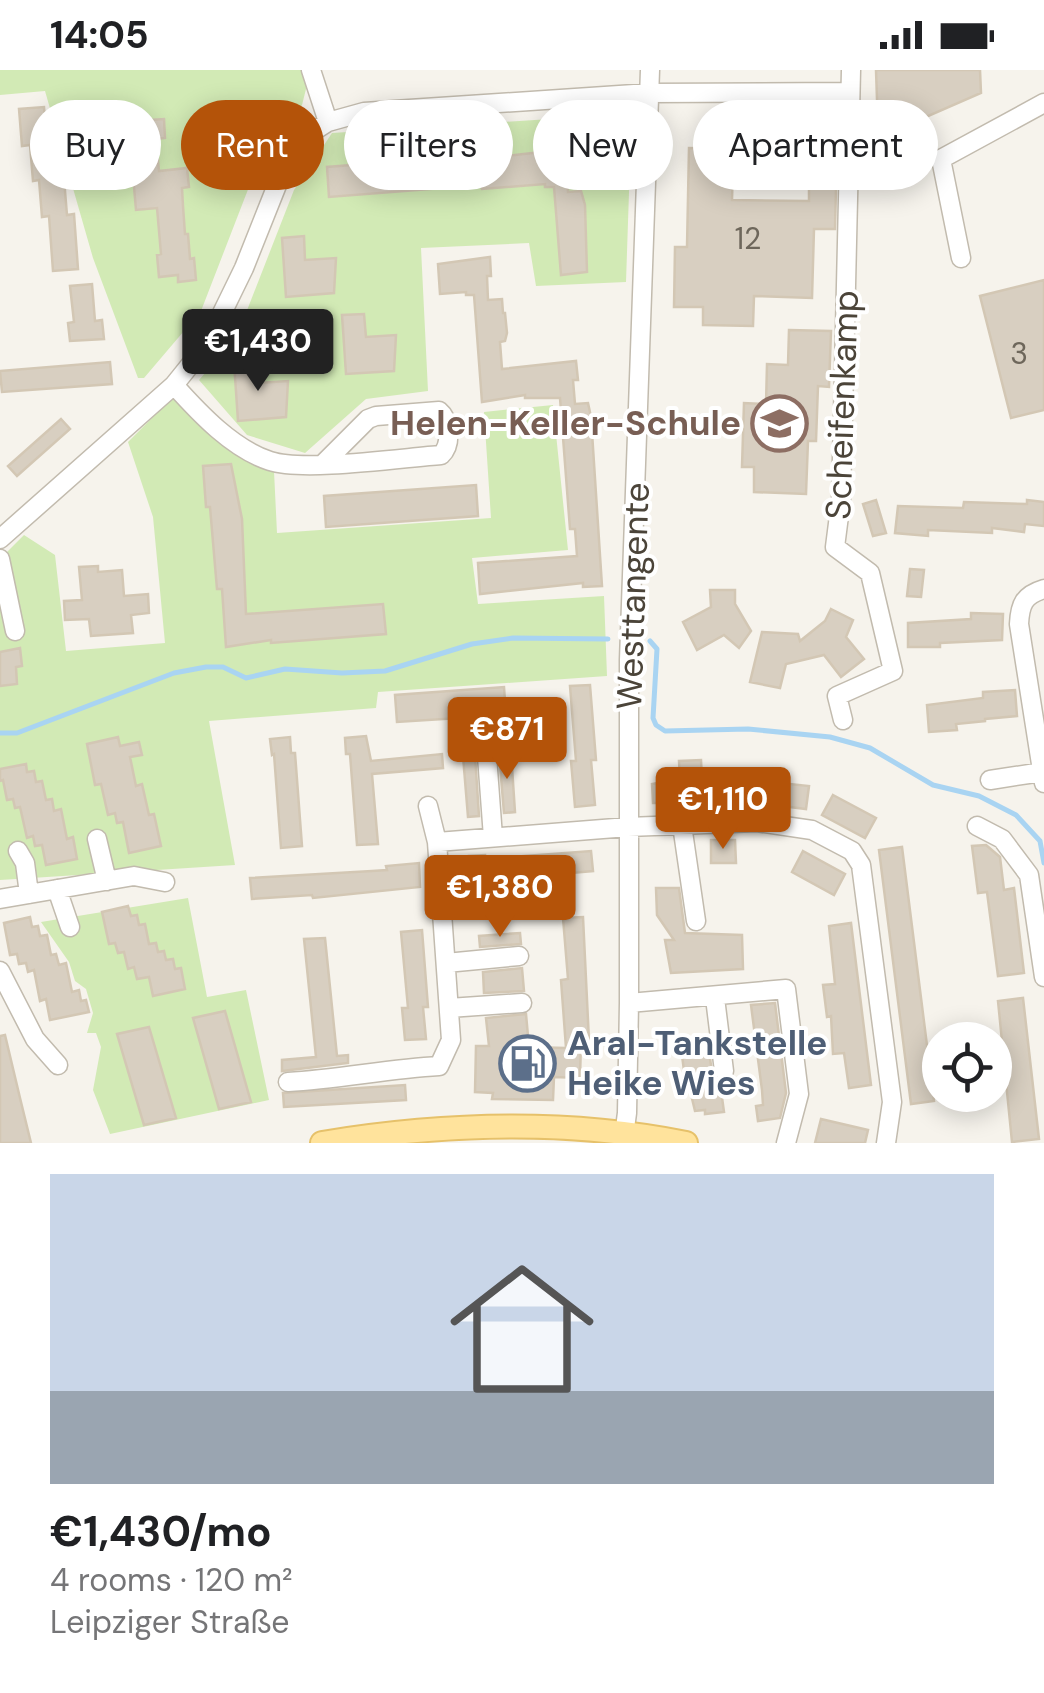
<!DOCTYPE html>
<html lang="en">
<head>
<meta charset="utf-8">
<style>
  body { margin:0; font-family:"DM Sans",sans-serif; background:#f6f6f6; color:#202124; height:100vh; display:flex; flex-direction:column; font-size:38px; white-space:nowrap }
  * { box-sizing:border-box; margin:0 }
  p { font-size:32px; color:#757577 }
  .icon { flex:none; width:55px; height:55px; fill:none; stroke:currentColor; stroke-width:2; stroke-linecap:round; stroke-linejoin:round }
  .map { position:relative; height:1073px; overflow:hidden }
  .details { display:flex; flex-direction:column; background:#fff; flex:1 }
  .details>* { flex:none }
  .top-card { position:absolute; left:30px; top:30px; width:985px; height:90px; display:flex; gap:20px }
  .controls { position:absolute; left:922px; top:952px; display:grid; gap:20px }
  .controls a { display:grid; place-items:center; width:90px; height:90px; border-radius:50%; background:#fff; box-shadow:0 5px 25px #0003; font-size:50px }
  .price { position:absolute; translate:-50% -85px; padding:0 22px; border-radius:10px; background:#b45309; color:#fff; font-size:32px; line-height:65px; filter:drop-shadow(0 2px 5px #0008) }
  .price::after { content:''; position:absolute; left:50%; top:60px; width:30px; height:22px; margin-left:-15px; background:inherit; clip-path:polygon(0 0,100% 0,50% 100%) }
  .price.on { background:#222; color:#fff }
  ul { padding:0; list-style:none }
  li { display:grid; align-content:center; gap:20px; height:530px; padding:0 50px }
  li span { display:grid; place-items:center; height:310px; border-radius:0px; color:#555 }
  li>.icon { margin-inline-start:auto }
  span .icon { width:180px; height:180px; fill:#fffc; stroke-width:1 }
  li b { font-size:42px }
  .chip { padding:0 35px; border-radius:45px; background:#fff; box-shadow:0 5px 25px #0003; font-size:35px; line-height:90px }
  .chip.on { background:#b45309; color:#fff }
  .status { display:flex; justify-content:space-between; align-items:center; height:70px; padding:0 50px; background:#fff; direction:ltr }
  .status svg { height:28px; fill:currentColor }
  .map>svg:first-child { display:block }
</style>
</head>
<body>
<div class="status"><b>14:05</b><svg viewBox="0 0 49 12"><path d="M0 12V9h3v3zM5 12V6h3v6zM10 12V3h3v9zM15 12V0h3v12zM26 1h20v11H26zM47 4h2v5h-2z"/></svg></div>
<div class="map">
<svg width="1044" height="1073" viewBox="0 0 1044 1073">
  <rect width="100%" height="100%" fill="#f6f3ec"/>
  <path fill="#d2eab5" d="M0,0H305L307,15L302,35L254,104L201,241L144,308H138L93,188L45,21L0,25Z
    M611,45L631,63L626,212L536,216L529,173L421,178L428,321L366,329L305,383L247,365L199,310L237,266L294,120L332,63Z
    M172,328L228,374L274,401L277,463L491,448L484,342L553,335L568,480L472,488L478,534L604,526L607,606L378,622L376,638L209,651L235,795L0,810V489L24,465L55,485L66,581L165,573L153,447L128,372Z
    M188,828L207,927L246,920L269,1030L110,1064L93,1020L101,977L96,963H87L93,943L86,919L75,911L69,892L41,852Z"/>
  <g fill="none" stroke-linecap="round" stroke-linejoin="round">
    <path stroke="#a9d4f2" stroke-width="5" d="M650,571L657,579L653,648L656,655L665,661L748,659L830,667L870,678L933,715L979,726L1016,745L1040,771L1044,793
      M0,663H17L174,603L206,597H223L246,608L285,599L342,603L385,601L472,574L513,568L608,569"/>
  </g>
  <path fill="#d8cfc1" stroke="#d3c7b4" stroke-width="2.5" d="M876,0H980L981,23L903,57L878,59Z
    M44,37L47,74L56,73L58,109H64L67,145L74,144L78,199L53,201L49,146L42,147L39,110L33,111L30,75L22,76L19,39Z
    M164,49L165,68L156,69L159,101L187,98L189,117L182,118L183,136L185,164H188L190,189L194,188L196,210L178,212V205L159,207L157,185L161,184L157,138L136,140L130,70L136,69L135,51Z
    M795,55L821,56L820,82L794,81Z
    M733,72L765,73V95H733L732,130L809,131V118H836L835,159H814L812,228L754,226L753,256L703,255V237H674L675,177H687L689,78L733,79Z
    M569,79L571,98H566L568,122L581,121L585,135L587,202L561,205L554,117H545V114L482,119L481,115L329,127L327,97L479,85V89Z
    M304,166L305,190L336,188L334,223L286,227L282,168Z
    M490,187L491,206H487L488,230L502,229L503,243H505L507,263L505,271L500,272L502,299L576,291L578,310H573L575,334L588,333L591,347L602,516L583,517V513L480,524L478,493L577,486L575,459H570L560,328H525V325L482,332L474,225H466V222L440,224L438,194Z
    M1044,210V340L1011,348L980,226Z
    M92,214L95,251L102,250L104,269L70,271L68,253L74,252L70,216Z
    M364,244L366,267L396,265L394,301L346,304L342,245Z
    M789,260L831,261L829,317L818,316L816,371H808L806,424L754,422V397H742L744,333L766,334L767,294L788,295Z
    M256,290L258,313L288,311L286,347L238,351L234,292Z
    M110,292L112,314L2,322L0,301Z
    M61,349L70,359L17,406L8,396Z
    M231,394L242,449L246,544L383,534L386,564L271,573V570L226,577L222,519H217L210,437H206L203,396Z
    M476,415L478,446L326,457L324,426Z
    M876,430L886,463L873,466L863,434Z
    M1027,430L1044,432V456L1025,454L1024,462L992,458V463L928,460V466L895,463L898,436L963,438L964,432L1027,434Z
    M98,496V502L122,500L124,526L148,524L149,543L131,545L133,563L91,566L89,549L65,550L64,531L82,530L79,497Z
    M910,499L924,500L921,527L907,526Z
    M710,520H735V534L751,561L739,578L724,565L697,580L683,552L711,537Z
    M831,539L853,550L846,567L864,589L841,607L824,585L786,594L780,618L750,612L762,562L798,564L800,571L825,551Z
    M971,543L1003,544L1002,570L940,573V577H908V553L971,549Z
    M20,578L22,596L16,597L17,614L0,616V582Z
    M590,615L596,690H591L595,735L575,737L571,691H576L570,616Z
    M504,617L506,645L397,652L395,625Z
    M1015,620L1017,646L985,649V651L956,654L957,660L929,662L927,635L983,628V622Z
    M366,666L371,691L442,684L443,698L372,704L378,774L357,775L350,684H346L345,668Z
    M118,667L120,676L139,672L142,685L130,687L136,716L142,714L149,745L154,744L161,776L129,783L123,752L117,753L115,743L108,745L101,714L95,715L87,674Z
    M290,667L291,683H295L302,776L281,778L274,684L272,685L270,669Z
    M511,682L515,742L504,743L499,683Z
    M475,685L479,746L468,747L463,686Z
    M701,690L702,710L733,709V733H653L652,714L680,709L679,691Z
    M26,694L27,702L34,701L36,712L42,711L46,730L52,729L54,741L61,739L67,769L73,767L77,789L46,795L42,775L35,776L33,766L27,768L20,737L15,738L13,729L7,730L3,710L0,711V699Z
    M761,711L809,716L806,739L758,733Z
    M833,725L876,748L865,768L822,745Z
    M711,770H735L736,793H711Z
    M986,775L1000,787L1004,820L1014,818L1024,903L998,906L987,822L978,823L972,776Z
    M902,777L934,1031L911,1034L879,780Z
    M591,781L593,801L487,810L486,805L471,806L469,786L485,785V789Z
    M803,781L845,804L834,825L792,802Z
    M419,793L420,817L313,828L312,825L252,829L250,808L372,801L387,800L386,796Z
    M656,818H679L685,863L742,865L743,899L671,903L665,870H674L657,845Z
    M128,836L131,846L137,845L139,855L145,854L149,874L156,873L158,882L164,881L166,890L173,889L175,899L181,898L185,919L153,926L149,907L137,909L134,897L128,899L124,882L118,883L115,873L109,874L102,842Z
    M30,847L32,857L38,856L40,866L47,865L51,885L56,884L59,895L66,893L72,922L79,920L81,931L86,930L89,942L50,950L46,929L40,931L34,900L28,902L26,893L19,894L17,884L10,885L4,853Z
    M583,847L589,971L581,972L580,1008L554,1007L553,1030L492,1029L493,1023L475,1022L476,976H489L486,948L526,944L529,977L566,978L561,910L568,909L563,848Z
    M851,853L871,1015L849,1018L844,983L833,984L831,946L827,947L823,915L835,914L829,856Z
    M422,860L428,937H423L426,969L405,970L402,938H408L401,862Z
    M520,863L521,874L480,877L479,866Z
    M325,868L337,986L348,985V993L282,1001V990L316,987L304,869Z
    M522,898L524,921L484,923L483,902Z
    M1023,928L1039,1069L1012,1072L998,931Z
    M775,933L786,1023L780,1048L758,1051L756,1036L763,1035L762,1020L751,935Z
    M225,941L251,1032L219,1039L193,948Z
    M149,957L176,1048L144,1055L117,964Z
    M5,965L20,1028L31,1073H0V966Z
    M707,966L712,1003L720,1013L724,1042L705,1044V1040L695,1041L689,1016H686L680,970Z
    M405,1015L406,1030L284,1037L283,1023Z
    M821,1049L868,1060L865,1073H815Z"/>
  <g fill="none" stroke-linecap="round" stroke-linejoin="round">
    <defs>
      <path id="minor" d="M311,0L328,52
        M961,188L941,89L1044,33
        M174,315C200,344 233,379 270,391C303,402 401,388 441,385C452,375 450,350 439,341L376,346L368,349L324,393
        M0,469L174,315L207,274L244,198L289,85L306,66L328,52L364,42L649,23L850,22
        M0,489L15,561
        M1044,519C1024,525 1020,534 1019,554L1044,713
        M843,650L837,626L893,601L870,503L835,477L841,430L851,0
        M487,686L493,767
        M990,710L1042,702
        M428,736L437,772
        M682,755L696,851
        M977,756L1002,769L1029,805L1044,907
        M97,769L107,811
        M18,781L25,793L29,824
        M57,819L70,857
        M0,829L134,806L165,812
        M446,893L519,886
        M0,901L35,969L58,995
        M715,928L724,1001
        M629,933L786,919L799,1024L786,1073
        M449,938L522,933
        M288,1012C340,1009 387,999 439,996L451,970L437,772L628,757L757,752L812,760L852,781L861,795L892,1032L886,1073
        M623,1073L627,1043L629,933V590L650,0"/>
      <path id="major" d="M322,1073C443,1053 566,1049 686,1073"/>
    </defs>
    <use href="#minor" stroke="#c2bbae" stroke-width="21"/>
    <use href="#major" stroke="#e6c16a" stroke-width="26"/>
    <use href="#minor" stroke="#fff" stroke-width="18"/>
    <use href="#major" stroke="#ffe39c" stroke-width="22"/>
  </g>
  <defs>
    <symbol id="school-ring" viewBox="-11 -11 22 22"><circle r="9.5" fill="#fff" stroke="#8d6e63" stroke-width="1.5"/><path d="M0-5L7-2L0 1L-7-2ZM-4 1L0 2.5L4 1V4Q0 6-4 4Z" fill="#8d6e63"/></symbol>
    <symbol id="fuel-ring" viewBox="-11 -11 22 22"><circle r="9.5" fill="#fff" stroke="#5c6f8a" stroke-width="1.5"/><path d="M-5.5-6h7V0h2V4h1.3V-2.5L3-4.5l.8-.8L6-3V5H2.5V1h-1V6h-7ZM-4.2-4.7v3.2H.2V-4.7Z" fill="#5c6f8a"/></symbol>
  </defs>
  <g fill-rule="evenodd">
    <use href="#school-ring" x="748" y="322" width="63" height="63"/>
    <use href="#fuel-ring" x="496" y="962" width="63" height="63"/>
  </g>
  <g text-anchor="middle" dominant-baseline="central" stroke-width="8" stroke-linejoin="round" paint-order="stroke">
    <g font-size="30" fill="#6e675b">
      <text x="748" y="168">12</text>
      <text x="1019" y="283">3</text>
    </g>
    <g font-size="35" fill="#4b4439" stroke="#fff">
      <text transform="translate(842 335) rotate(-88)">Scheifenkamp</text>
      <text transform="translate(633 526) rotate(-88)">Westtangente</text>
    </g>
    <g font-size="35" font-weight="bold" fill="#785e54" stroke="#fff" text-anchor="end">
      <text x="741" y="353">Helen-Keller-Schule</text>
    </g>
    <g font-size="35" font-weight="bold" fill="#4e5e75" stroke="#fff" text-anchor="start">
      <text x="567" y="973">Aral-Tankstelle<tspan x="567" dy="40">Heike Wies</tspan></text>
    </g>
  </g>
</svg>
<div class="controls">
<a><svg class="icon" aria-label="locate" viewBox="0 0 24 24"><circle cx="12" cy="12" r="6"/><path d="M12 2v4M12 18v4M2 12h4M18 12h4"/></svg></a>
</div>
<b class="price on" style="left:258px;top:324px">€1,430</b>
<b class="price" style="left:507px;top:712px">€871</b>
<b class="price" style="left:723px;top:782px">€1,110</b>
<b class="price" style="left:500px;top:870px">€1,380</b>
<div class="top-card">
<a class="chip">Buy</a>
<a class="chip on">Rent</a>
<a class="chip">Filters</a>
<a class="chip">New</a>
<a class="chip">Apartment</a>
</div>
</div>
<section class="details">
<ul>
<li><span style="background:linear-gradient(#c9d6e8 70%,#9aa5b1 0)"><svg class="icon" aria-label="home" viewBox="0 0 24 24"><path d="M3 11l9-7 9 7M6 9v11h12V9"/></svg></span><div><b>€1,430/mo</b><p>4 rooms · 120 m²</p><p>Leipziger Straße</p></div></li>
</ul>
</section>
</body>
</html>
